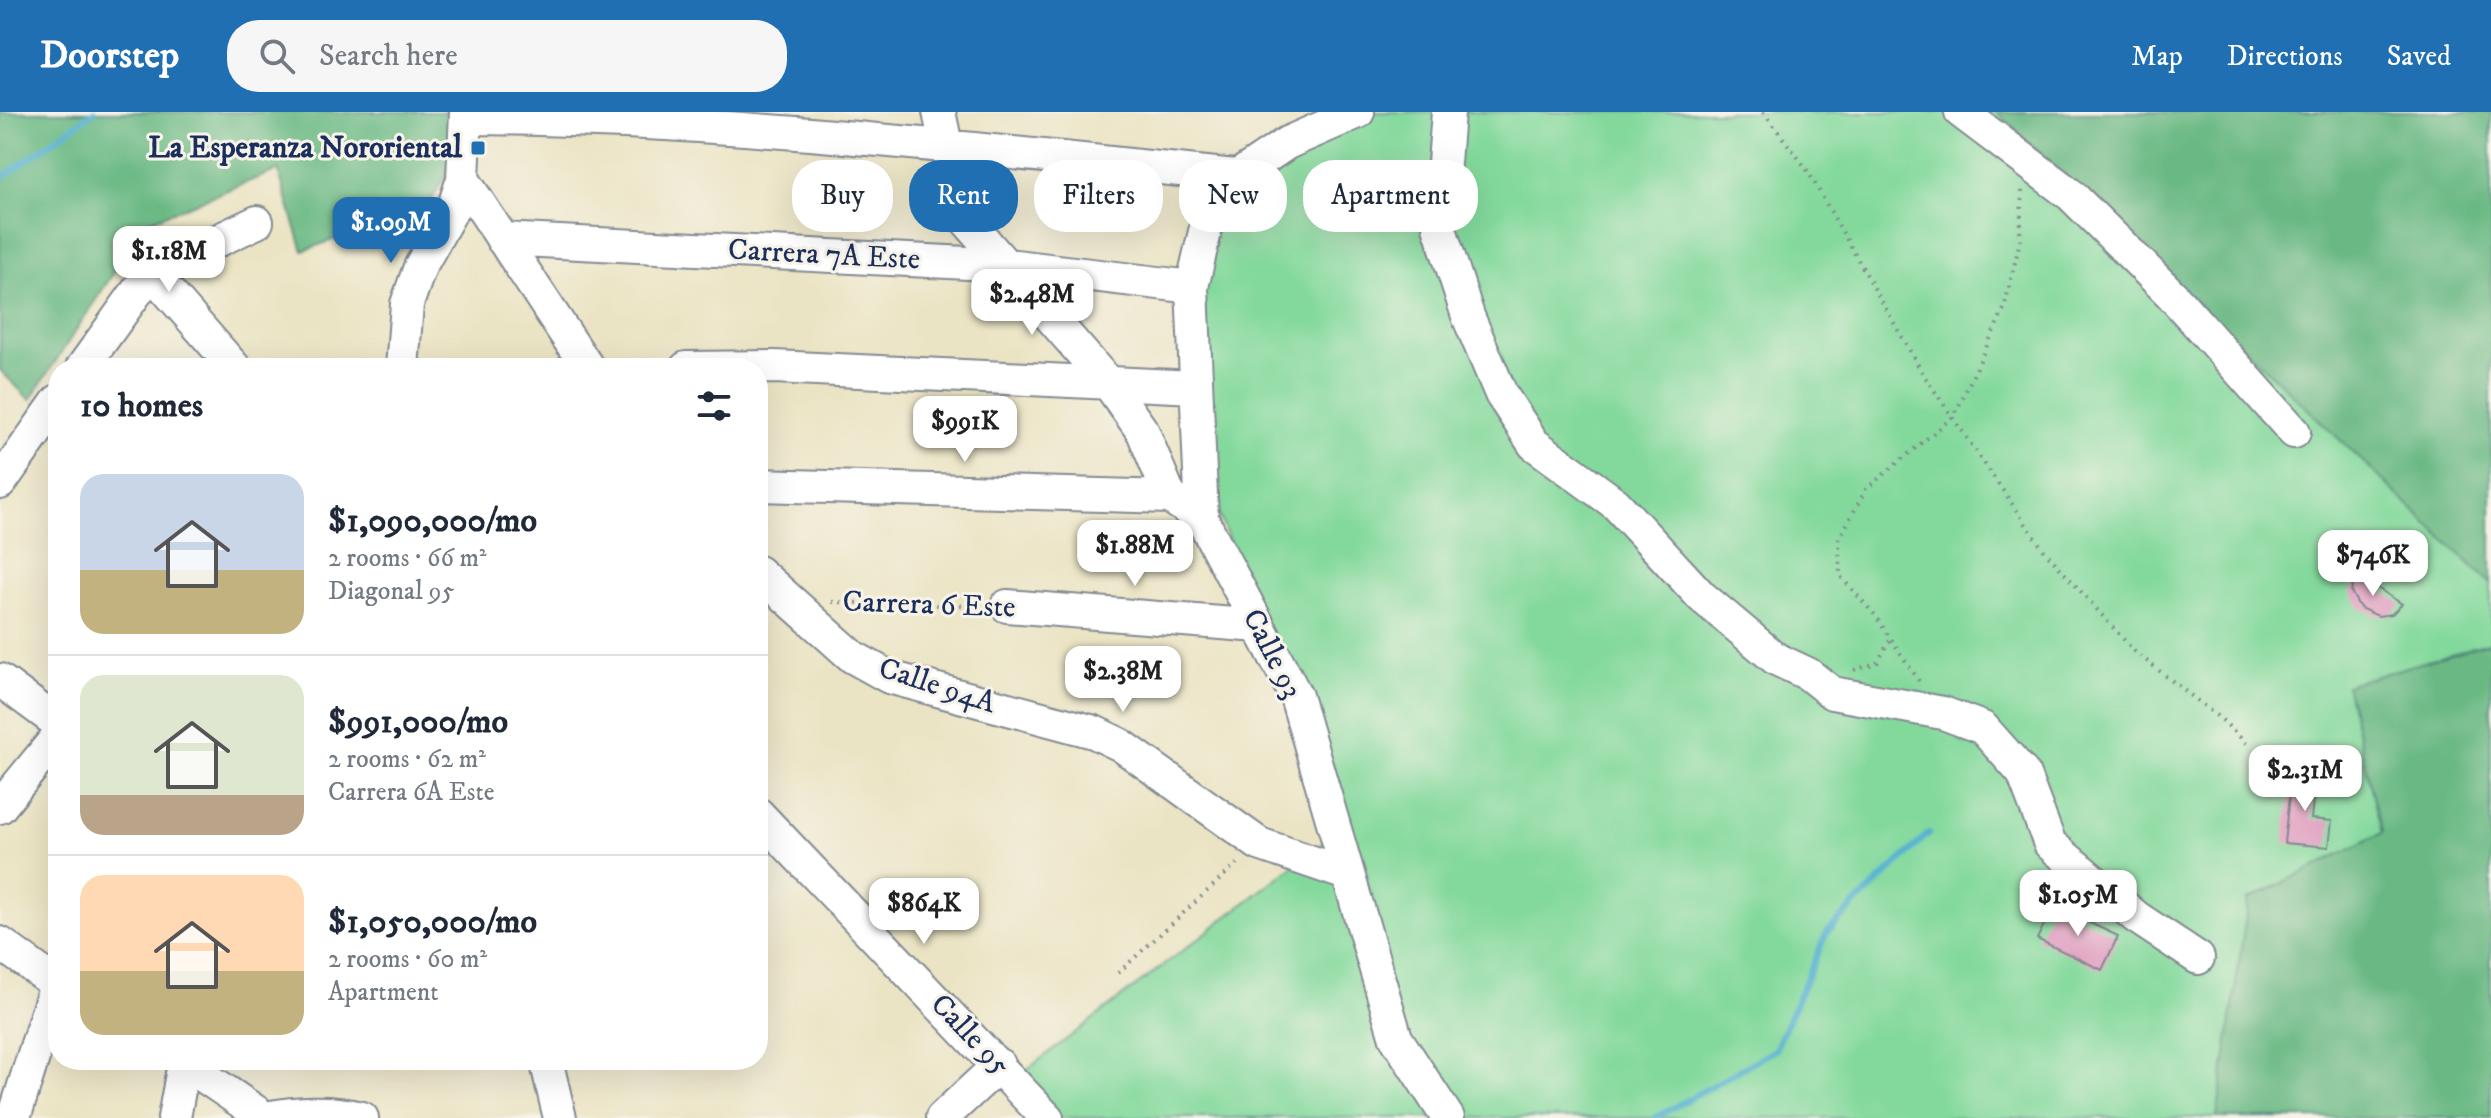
<!DOCTYPE html>
<html lang="en">
<head>
<meta charset="utf-8">
<style>
  body { margin:0; font-family:"IM FELL DW Pica",serif; background:#f6f6f7; color:#1f2937; height:100vh; display:flex; flex-direction:column; font-size:30px; white-space:nowrap }
  * { box-sizing:border-box; margin:0 }
  p { font-size:26px; color:#747a83 }
  .icon { flex:none; width:44px; height:44px; fill:none; stroke:currentColor; stroke-width:2; stroke-linecap:round; stroke-linejoin:round }
  .map { position:relative; flex:1; overflow:hidden }
  .sheet { position:absolute; left:48px; top:246px; width:720px; height:712px; display:flex; flex-direction:column; background:#fff; border-radius:32px; box-shadow:0 8px 32px #0002 }
  .sheet>* { flex:none }
  .top-card { position:absolute; left:792px; top:48px; width:760px; height:72px; display:flex; gap:16px }
  .price { position:absolute; translate:-50% -68px; padding:0 18px; border-radius:16px; background:#fff; color:#222; font-size:26px; line-height:52px; filter:drop-shadow(0 2px 4px #0008) }
  .price::after { content:''; position:absolute; left:50%; top:48px; width:24px; height:18px; margin-left:-12px; background:inherit; clip-path:polygon(0 0,100% 0,50% 100%) }
  .price.on { background:#1f6fb2; color:#fff }
  ul { padding:0; list-style:none }
  li { display:flex; align-items:center; gap:24px; height:200px; padding:0 32px }
  li+li { border-top:2px solid #e0e1e3 }
  li span { display:grid; place-items:center; flex:none; width:224px; height:160px; border-radius:24px; color:#555 }
  li>.icon { margin-inline-start:auto }
  span .icon { width:96px; height:96px; fill:#fffc; stroke-width:1 }
  li b { font-size:34px }
  h2 { display:flex; justify-content:space-between; align-items:center; height:96px; padding:0 32px; font-size:34px }
  .tag { padding:0 28px; border-radius:32px; background:#fff; box-shadow:0 8px 32px #0002; font-size:28px; line-height:72px }
  .tag.on { background:#1f6fb2; color:#fff }
  header { display:flex; align-items:center; gap:48px; box-sizing:border-box; height:112px; padding:0 40px; background:#1f6fb2; color:#fff }
  header strong { font-size:38px }
  nav { display:flex; gap:44px; margin-inline-start:auto; font-size:28px }
  .search { width:560px; height:72px; background:#f6f6f7; display:flex; align-items:center; gap:20px; box-sizing:border-box; padding:0 28px; border-radius:32px; color:#747a83; font-size:30px }
  .map>svg:first-child { display:block }
</style>
</head>
<body>
<header>
<strong>Doorstep</strong>
<div class="search"><svg class="icon" aria-label="search" viewBox="0 0 24 24"><circle cx="10" cy="10" r="6"/><path d="M15 15l6 6"/></svg>Search here</div>
<nav><a>Map</a><a>Directions</a><a>Saved</a></nav>
</header>
<div class="map">
<svg width="2491" height="1006" viewBox="0 0 2491 1006">
  <rect width="100%" height="100%" fill="#f7f3e8"/>
  <filter id="ink" filterUnits="userSpaceOnUse"><feTurbulence type="fractalNoise" baseFrequency=".0125" numOctaves="2"/><feDisplacementMap in="SourceGraphic" scale="16" xChannelSelector="R" yChannelSelector="G"/><feConvolveMatrix kernelMatrix="1 2 1 2 8 2 1 2 1" color-interpolation-filters="sRGB"/></filter>
  <filter id="wash" filterUnits="userSpaceOnUse"><feTurbulence type="fractalNoise" baseFrequency=".006" numOctaves="4" result="noise"/><feDisplacementMap in="SourceGraphic" scale="32" xChannelSelector="R" yChannelSelector="G"/><feGaussianBlur stdDeviation="1.8" result="paint"/><feColorMatrix in="noise" values="0 0 0 0 0 0 0 0 0 0 0 0 0 0 0 0 0 1.4 0 .05"/><feComposite in="paint" operator="in"/></filter>
  <g filter="url(#wash)">
    <rect width="100%" height="100%" fill="#ebe4c4"/>
    <path fill="#83d99c" stroke="#4f847d" stroke-width="2" d="M1331,0H2491V1006H1057L1020,963L1340,718L1209,377L1187,247L1221,65Z"/>
    <path fill="#6ab984" stroke="#427471" stroke-width="2" d="M0,0H455L454,34L445,65L428,93L303,139L278,58L147,110L30,288L0,258Z
      M1997,0H2491V472Z
      M2491,530V1006H2217L2248,788L2382,721L2346,573Z"/>
    <g fill="none" stroke-linecap="round" stroke-linejoin="round">
      <path stroke="#53b0d1" stroke-width="6" d="M0,67L94,0
        M1655,1006L1775,938L1827,820L1929,721"/>
    </g>
    <g id="blocks">
      <path fill="#df97be" d="M2356,462L2402,492L2392,502L2378,504L2360,496L2351,480Z
        M2292,656L2316,658L2311,707L2332,709L2329,735L2284,731Z
        M2053,794L2118,824L2102,858L2037,827Z"/>
    </g>
  </g>
  <g filter="url(#ink)">
    <use href="#blocks" fill-opacity="0" stroke="#838a91" stroke-width="2"/>
    <g fill="none" stroke-linecap="round" stroke-linejoin="round">
      <defs>
        <path id="minor" d="M939,0L961,102L1109,272L1143,320L1170,385L1202,407
          M1358,0L1287,31L1238,64L1207,111L1192,175L1202,407L1296,584L1396,926L1448,1006
          M1448,0L1439,114L1468,204L1501,282L1534,332L1616,392L1702,485L1776,547L1808,562L1832,581L1943,601L1983,616L2023,661L2050,732L2136,805L2198,846
          M1961,0L2071,83L2172,183L2294,320
          M466,6C724,7 982,38 1238,64
          M463,67L588,256
          M502,127L1007,153L1192,175
          M151,160L235,256
          M82,256L151,160L257,110
          M402,256L407,192L420,155L454,94L463,67L466,0
          M686,256L774,255L1195,275
          M0,371L58,289
          M758,373L1170,385
          M758,460L853,545L889,565L1094,620L1121,633L1259,732L1347,762
          M1007,494L1259,514
          M0,568L58,611
          M0,695L58,624
          M758,702L1047,1006
          M0,831L58,873
          M180,948L265,1006
          M546,948L560,1006
          M14,1006L56,872
          M174,1006L184,951
          M265,1006C298,1000 329,998 362,1006
          M942,1006L999,953"/>
      </defs>
      <use href="#minor" stroke="#838a91" stroke-width="36"/>
      <path stroke="#838a91" stroke-width="4" stroke-dasharray="2 6" stroke-linecap="butt" d="M1763,0L1806,56L1923,262L2043,437L2134,539L2222,608L2250,635
        M832,490L983,494
        M1854,558L1877,551L1890,528
        M1919,569L1875,503L1840,464L1839,427L1866,377L1954,304L2004,197L2020,129L2022,78
        M1118,861L1240,749"/>
      <use href="#minor" stroke="#fff" stroke-width="32"/>
    </g>
  </g>
  <rect fill="#1f6fb2" stroke="#f7f3e8" stroke-width="3" x="470" y="28" width="16" height="16" rx="4"/>
  <g text-anchor="middle" dominant-baseline="central" stroke-width="6" stroke-linejoin="round" paint-order="stroke">
    <g font-size="30" font-weight="bold" fill="#1b2f5e" stroke="#f7f3e8" text-anchor="end">
      <text x="462" y="36">La Esperanza Nororiental</text>
    </g>
    <g font-size="30" fill="#1b2f5e" stroke="#f7f3e8">
      <text transform="translate(824 143) rotate(3)">Carrera 7A Este</text>
      <text transform="translate(929 493) rotate(2)">Carrera 6 Este</text>
      <text transform="translate(1272 542) rotate(63)">Calle 93</text>
      <text transform="translate(937 574) rotate(18)">Calle 94A</text>
      <text transform="translate(970 923) rotate(46)">Calle 95</text>
    </g>
  </g>
</svg>
<b class="price on" style="left:391px;top:153px">$1.09M</b>
<b class="price" style="left:169px;top:182px">$1.18M</b>
<b class="price" style="left:1032px;top:225px">$2.48M</b>
<b class="price" style="left:965px;top:352px">$991K</b>
<b class="price" style="left:1135px;top:476px">$1.88M</b>
<b class="price" style="left:2373px;top:486px">$746K</b>
<b class="price" style="left:1123px;top:602px">$2.38M</b>
<b class="price" style="left:2305px;top:701px">$2.31M</b>
<b class="price" style="left:2078px;top:826px">$1.05M</b>
<b class="price" style="left:924px;top:834px">$864K</b>
<div class="top-card">
<a class="tag">Buy</a>
<a class="tag on">Rent</a>
<a class="tag">Filters</a>
<a class="tag">New</a>
<a class="tag">Apartment</a>
</div>
<section class="sheet">
<h2>10 homes<svg class="icon" aria-label="filters" viewBox="0 0 24 24"><path d="M4 7h16M4 17h16"/><circle cx="9" cy="7" r="2"/><circle cx="15" cy="17" r="2"/></svg></h2>
<ul>
<li><span style="background:linear-gradient(#c9d6e8 60%,#c2b280 0)"><svg class="icon" aria-label="home" viewBox="0 0 24 24"><path d="M3 11l9-7 9 7M6 9v11h12V9"/></svg></span><div><b>$1,090,000/mo</b><p>2 rooms · 66 m²</p><p>Diagonal 95</p></div></li>
<li><span style="background:linear-gradient(#dfe7d0 75%,#b9a48a 0)"><svg class="icon" aria-label="home" viewBox="0 0 24 24"><path d="M3 11l9-7 9 7M6 9v11h12V9"/></svg></span><div><b>$991,000/mo</b><p>2 rooms · 62 m²</p><p>Carrera 6A Este</p></div></li>
<li><span style="background:linear-gradient(#ffd9b3 60%,#c2b280 0)"><svg class="icon" aria-label="home" viewBox="0 0 24 24"><path d="M3 11l9-7 9 7M6 9v11h12V9"/></svg></span><div><b>$1,050,000/mo</b><p>2 rooms · 60 m²</p><p>Apartment</p></div></li>
</ul>
</section>
</div>
</body>
</html>
